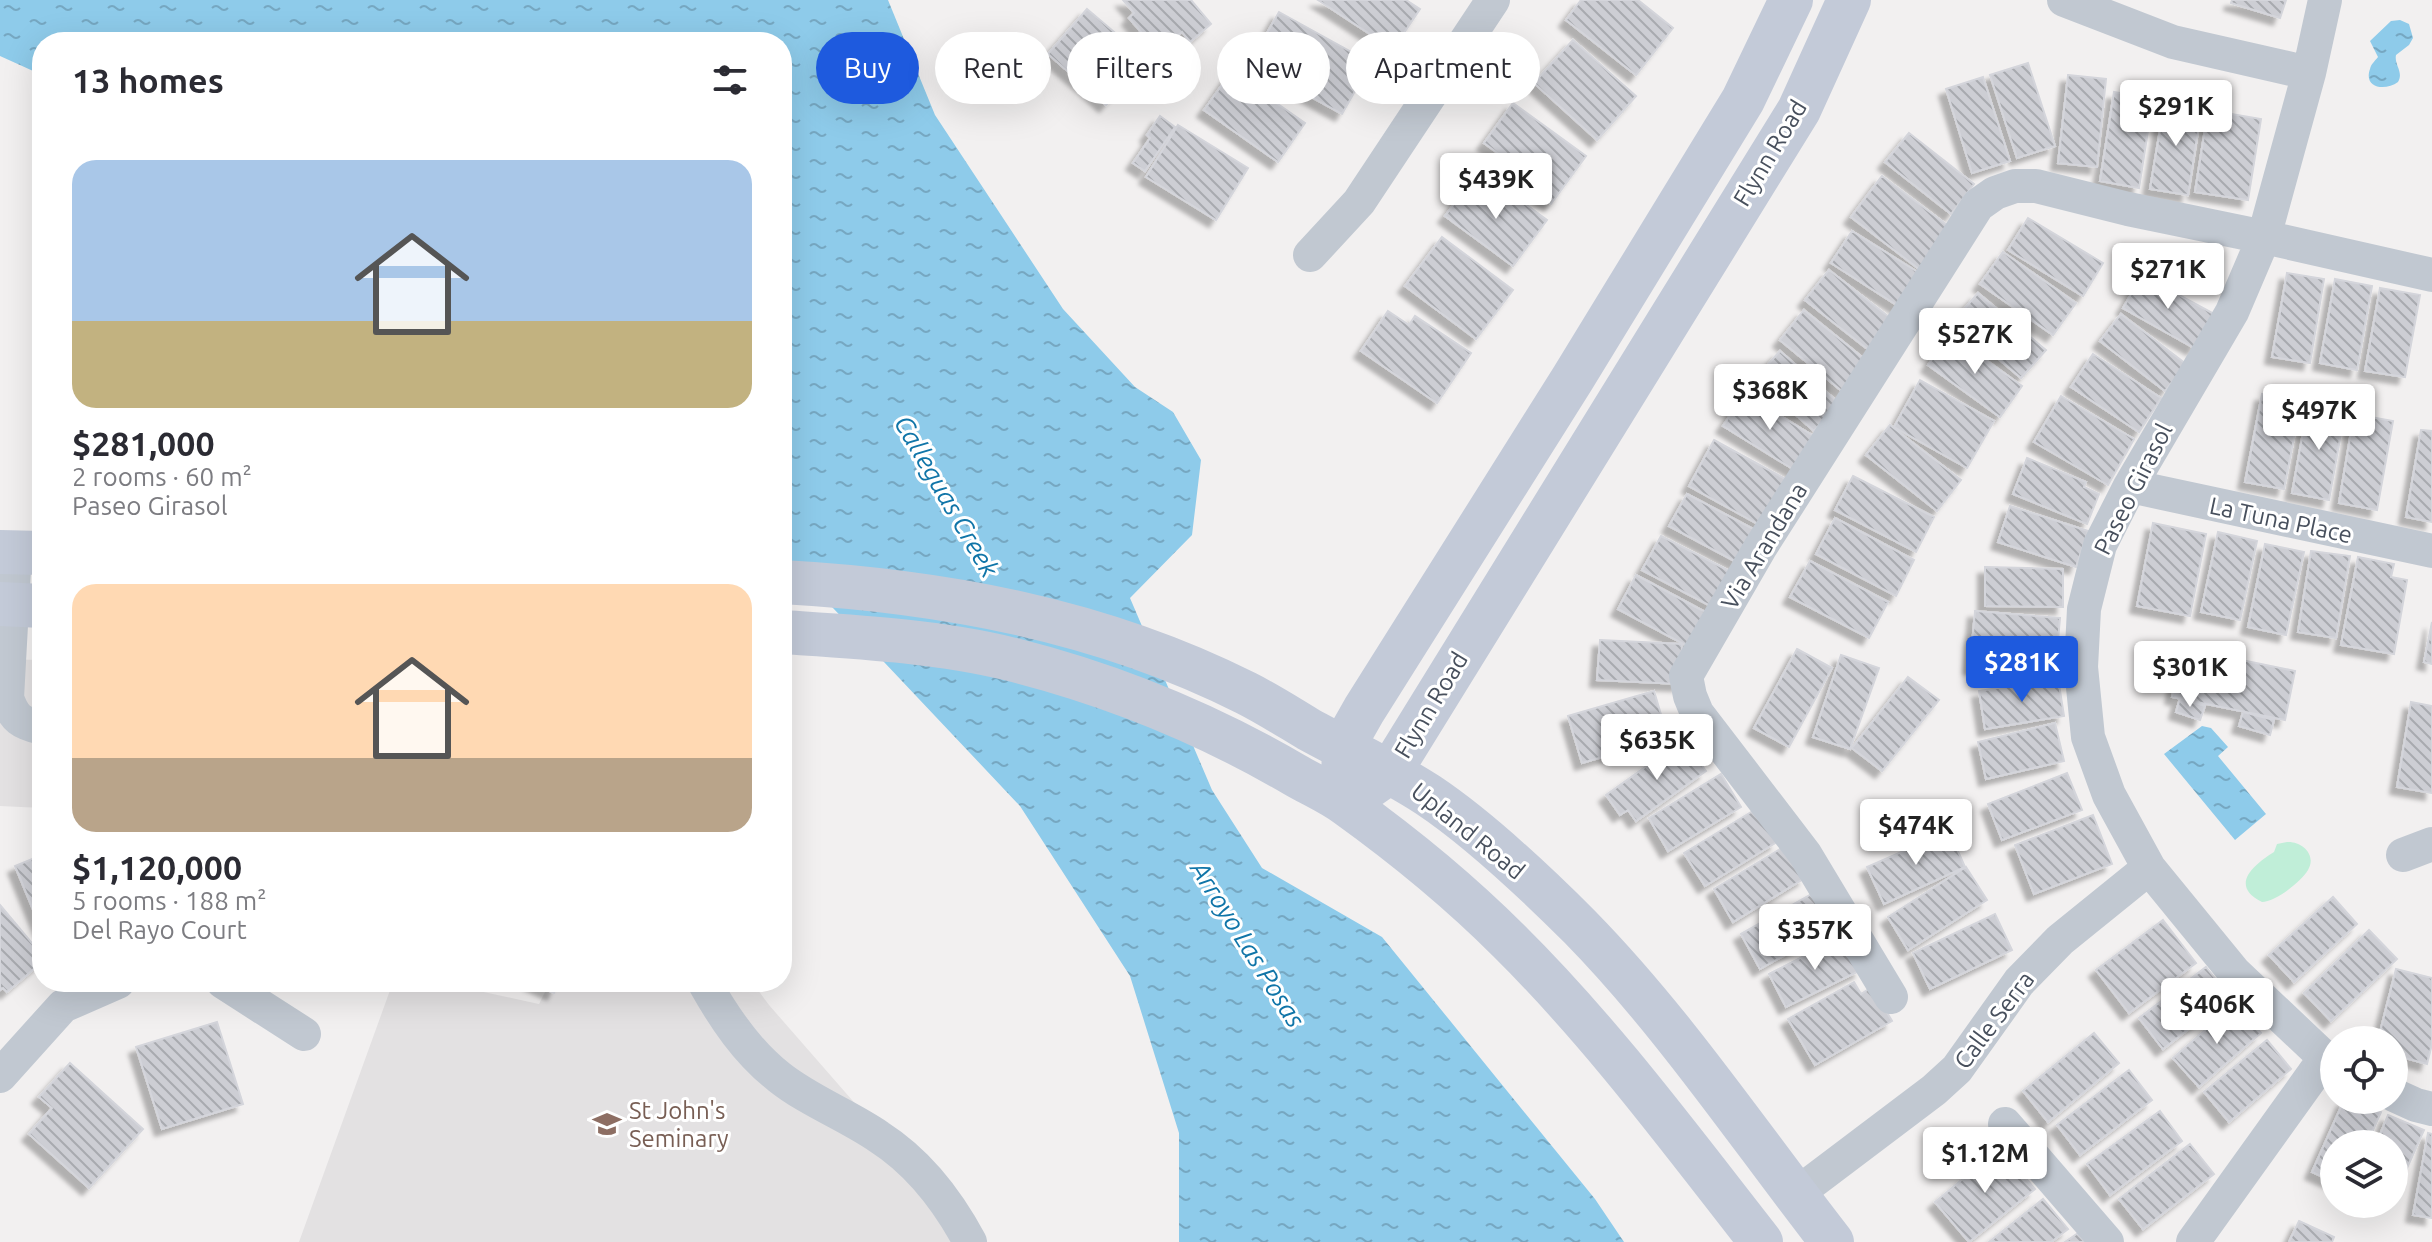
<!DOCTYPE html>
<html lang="en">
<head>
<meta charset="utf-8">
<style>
  body { margin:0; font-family:Ubuntu,sans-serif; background:#f7f7f7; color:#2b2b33; height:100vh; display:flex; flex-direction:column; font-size:30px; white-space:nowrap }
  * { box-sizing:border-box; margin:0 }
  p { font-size:26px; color:#7c7c81 }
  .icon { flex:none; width:44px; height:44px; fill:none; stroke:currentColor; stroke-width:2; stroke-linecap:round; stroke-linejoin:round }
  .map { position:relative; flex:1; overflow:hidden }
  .sheet { position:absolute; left:32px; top:32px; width:760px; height:960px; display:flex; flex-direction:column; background:#fff; border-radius:32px; box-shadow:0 8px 32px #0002 }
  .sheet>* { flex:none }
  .top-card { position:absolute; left:816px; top:32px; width:760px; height:72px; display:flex; gap:16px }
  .tools { position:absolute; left:2320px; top:1026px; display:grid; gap:16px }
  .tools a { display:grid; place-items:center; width:88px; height:88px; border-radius:50%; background:#fff; box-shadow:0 8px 32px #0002; font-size:40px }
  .price { position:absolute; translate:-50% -68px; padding:0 18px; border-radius:8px; background:#fff; color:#222; font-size:26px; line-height:52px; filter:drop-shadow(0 2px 4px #0008) }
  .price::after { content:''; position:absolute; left:50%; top:48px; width:24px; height:18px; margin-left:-12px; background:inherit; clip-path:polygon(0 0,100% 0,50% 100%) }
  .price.current { background:#1e5ade; color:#fff }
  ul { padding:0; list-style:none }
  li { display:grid; align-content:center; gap:16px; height:424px; padding:0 40px }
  li span { display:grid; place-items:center; height:248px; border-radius:24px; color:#555 }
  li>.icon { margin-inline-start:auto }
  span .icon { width:144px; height:144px; fill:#fffc; stroke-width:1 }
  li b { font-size:34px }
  h2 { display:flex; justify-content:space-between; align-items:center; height:96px; padding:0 40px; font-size:34px }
  .tag { padding:0 28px; border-radius:36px; background:#fff; box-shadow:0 8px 32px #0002; font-size:28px; line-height:72px }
  .tag.current { background:#1e5ade; color:#fff }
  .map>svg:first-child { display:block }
</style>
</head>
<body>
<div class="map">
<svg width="2432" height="1242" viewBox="0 0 2432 1242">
  <defs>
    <pattern id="water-ripples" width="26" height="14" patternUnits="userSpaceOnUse" patternTransform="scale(2)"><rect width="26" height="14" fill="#8ecbea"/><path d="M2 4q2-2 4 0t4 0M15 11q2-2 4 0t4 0" fill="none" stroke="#76a7c1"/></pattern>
    <pattern id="building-back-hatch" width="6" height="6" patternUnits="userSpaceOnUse" patternTransform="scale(2)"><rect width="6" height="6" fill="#cdced4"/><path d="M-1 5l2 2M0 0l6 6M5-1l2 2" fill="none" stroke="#a8aaaf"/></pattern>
    <filter id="shadow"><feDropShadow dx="-7" dy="7" stdDeviation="2" flood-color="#0004"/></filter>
  </defs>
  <rect width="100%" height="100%" fill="#f2f0f0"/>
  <path fill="#e3e1e2" d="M0,659L42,660V808L0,806Z
    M393,982H438L539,1004L550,982H752L769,1005L976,1242H299Z"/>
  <path fill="#c0eed8" d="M2287,842C2302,841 2317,855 2308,870C2301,882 2275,902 2262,902C2228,885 2255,864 2274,852L2277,844Z"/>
  <path fill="url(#water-ripples)" d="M0,0H888L935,115L1063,309L1135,387L1173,412L1201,460L1192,535L1130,598L1212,790L1262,868L1382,937L1595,1199L1624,1242H1179V1133L1130,976L1020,806L782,554V42H42V75L0,56Z
    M2400,20L2409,24L2413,38L2409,45L2396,55C2394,65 2404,72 2398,82C2386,91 2363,89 2370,69C2371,64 2375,61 2378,57L2370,41L2391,21Z
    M2202,726L2211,728L2228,747L2218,756L2266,814L2235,840L2164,754Z"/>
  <path fill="url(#building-back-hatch)" stroke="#d4d5db" stroke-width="2" filter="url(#shadow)" d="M1123,0H1191L1211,24L1190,42L1182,32L1158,52L1129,18L1134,13Z
    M1318,0H1406L1420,9L1393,49Z
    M1581,0H1638L1673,28L1636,75L1566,20Z
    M2232,0H2286L2280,18L2231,3Z
    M1087,9L1146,59L1106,105L1048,54Z
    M1279,12L1371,63L1342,114L1264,71L1277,48L1263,40Z
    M1573,40L1636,96L1597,140L1534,83Z
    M2028,63L2055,146L2017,158L1990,75Z
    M1237,64L1281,94L1275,102L1305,123L1278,162L1204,110Z
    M2068,75L2106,79L2097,167L2058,163Z
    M1983,77L2010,161L1972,173L1946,89Z
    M2114,92L2153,99L2139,188L2100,181Z
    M2165,100L2202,106L2188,195L2150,189Z
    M1513,103L1586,156L1551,204L1515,180L1522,171L1484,143Z
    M2208,110L2261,119L2248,200L2195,192Z
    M1160,116L1175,127L1145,171L1133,163L1150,138L1147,135Z
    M1178,125L1248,168L1216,220L1146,177Z
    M1909,133L1974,184L1951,214L1885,162Z
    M1882,176L1951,228L1919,269L1851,217Z
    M1473,179L1507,204L1513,195L1547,220L1513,266L1445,216Z
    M2028,218L2103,263L2083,296L2008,250Z
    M1852,231L1924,276L1903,309L1831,263Z
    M1442,237L1513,290L1476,339L1405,286Z
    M2003,252L2076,303L2053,335L1980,284Z
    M1829,270L1894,321L1870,351L1805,300Z
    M2287,273L2324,279L2310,363L2272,357Z
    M2142,275L2214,314L2194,348L2123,308Z
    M2335,279L2372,286L2357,370L2320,363Z
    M2380,288L2420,295L2405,377L2365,371Z
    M1978,293L2046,350L2021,378L1954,321Z
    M1804,310L1868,362L1843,392L1780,340Z
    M1388,311L1409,325L1415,316L1471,353L1437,403L1361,351Z
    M2121,314L2186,364L2165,391L2100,341Z
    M1950,334L2022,386L2000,417L1928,365Z
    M1780,351L1839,403L1814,431L1755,379Z
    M2093,354L2161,398L2139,432L2071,387Z
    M1920,380L1994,421L1967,468L1894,427Z
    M1744,394L1817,438L1796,471L1723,426Z
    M2262,394L2301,402L2284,489L2245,482Z
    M2061,396L2134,439L2108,485L2034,442Z
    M2308,405L2345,411L2329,500L2292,493Z
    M2354,414L2393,421L2377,510L2339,503Z
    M1890,425L1961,480L1937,511L1866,455Z
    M2421,430L2432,431V522L2406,517Z
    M1714,440L1789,481L1763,527L1689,486Z
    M2027,458L2086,482L2084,487L2099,494L2087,524L2013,494Z
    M1853,476L1934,517L1916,552L1835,510Z
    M1687,494L1755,530L1738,563L1669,526Z
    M2010,506L2088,531L2076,567L1998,542Z
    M1835,518L1914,560L1896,596L1816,554Z
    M2153,523L2206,534L2190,616L2137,606Z
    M2218,532L2257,541L2240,620L2201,612Z
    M1661,536L1737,575L1718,610L1642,570Z
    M2265,544L2304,552L2286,635L2248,627Z
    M2311,551L2350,556L2336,638L2298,632Z
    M2358,557L2394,564L2391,577L2407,580L2394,654L2341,645Z
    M1810,561L1888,602L1869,638L1790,597Z
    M1985,567L2063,569V607L1985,606Z
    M1636,575L1707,613L1689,647L1618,609Z
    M1975,611L2060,618L2055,674L1970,667Z
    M2432,622V664L2424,662Z
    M1600,640L1682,644L1680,684L1597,680Z
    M1797,649L1832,668L1789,747L1754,728Z
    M2203,652L2295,671L2285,720L2172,697L2180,657L2201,662Z
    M1841,655L1879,668L1850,749L1813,737Z
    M1908,677L1939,700L1882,771L1852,748Z
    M2058,678L2064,716L1985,729L1979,691Z
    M1654,691L1668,738L1582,763L1568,716Z
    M2180,698L2205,706L2200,720L2176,712Z
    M2411,702L2432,706V793L2397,787Z
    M2243,712L2274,720L2270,735L2239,726Z
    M2055,723L2064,761L1986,779L1978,742Z
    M1683,740L1706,771L1636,821L1628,810L1620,815L1606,795Z
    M2067,773L2082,810L2002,840L1988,804Z
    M1721,774L1741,807L1668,851L1649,818Z
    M1756,809L1777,842L1705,886L1684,853Z
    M2093,815L2112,864L2034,894L2015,845Z
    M1949,831L1965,867L1884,904L1867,867Z
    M1785,846L1805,878L1733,922L1714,889Z
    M42,855V931L15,866Z
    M1966,867L1987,900L1908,950L1888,917Z
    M1815,892L1835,927L1760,969L1741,934Z
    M2333,897L2357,924L2294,982L2269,955Z
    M0,905L42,955V962L7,992L3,988L0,990Z
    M1995,914L2012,950L1930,989L1913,953Z
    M2163,920L2196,963L2129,1013L2096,970Z
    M2369,930L2397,959L2331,1021L2304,993Z
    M1843,936L1861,970L1786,1007L1769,974Z
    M2206,967L2230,997L2163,1049L2139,1018Z
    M2396,969L2432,978V1044L2427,1064L2394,1055V1040H2378Z
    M530,982H559L554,993Z
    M1854,982L1861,994L1872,987L1892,1021L1815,1065L1788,1019Z
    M2235,1004L2261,1033L2199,1087L2173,1058Z
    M217,1022L243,1104L162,1129L136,1047Z
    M2094,1033L2119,1063L2048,1122L2023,1091Z
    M2267,1040L2291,1069L2229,1122L2204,1092Z
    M70,1063L143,1129L89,1188L29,1134L52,1108L39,1097Z
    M2129,1070L2152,1100L2080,1155L2057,1125Z
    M2344,1100H2353L2381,1112L2367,1144H2334V1182L2312,1172Z
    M2160,1111L2182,1141L2110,1195L2087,1164Z
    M2388,1115L2424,1130L2394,1197V1144H2376Z
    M2428,1133L2432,1134V1218L2413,1215Z
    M2190,1144L2214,1174L2143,1229L2119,1199Z
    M2000,1148L2035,1189L1969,1242L1935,1202Z
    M2043,1199L2068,1229L2051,1242H1989Z
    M2299,1221L2334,1237L2332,1242H2289Z
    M2078,1233L2085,1242H2065Z"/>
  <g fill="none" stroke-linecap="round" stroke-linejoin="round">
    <path stroke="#c1c8d1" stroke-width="34" d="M2064,0L2173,42L2309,73
      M2325,0L2309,73L2264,237L2232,312L2130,486L2100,545L2084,609L2081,667L2088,737L2109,795L2149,868L2234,972L2325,1058L2334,1063
      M1310,255L1359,202L1493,0
      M2130,486L2432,551
      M15,552L7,698C14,719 21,723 42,728
      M2403,855L2432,844
      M223,982L304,1034
      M704,982C724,1018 747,1052 779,1077C809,1101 847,1115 879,1137C918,1162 948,1201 970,1242
      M1891,997L1805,854L1697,713L1690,696L1686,676L1760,548L1978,205L1995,193L2015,186H2036L2128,209L2264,237L2432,275
      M0,1076L63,1006L118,982
      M2394,1095L2416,1105L2432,1109
      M2005,1124L2107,1242
      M1795,1195L1934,1090L1957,1069L2019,982L2060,940L2149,868
      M2193,1242L2325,1058"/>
    <path stroke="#c3cad8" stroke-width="44" d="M0,552L42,553
      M782,582C943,591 1101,620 1246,693C1268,704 1288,717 1308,729C1348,751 1390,770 1428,795C1479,829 1537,884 1580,927C1674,1023 1750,1137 1832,1242
      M0,604L42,606
      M782,632C857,637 937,641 1010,659C1110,684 1206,723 1295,775C1312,785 1331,793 1347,805C1404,846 1460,892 1509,941C1602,1033 1681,1140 1761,1242
      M1344,777L1343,747L1364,710L1573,378L1743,100L1791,0
      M1367,788L1390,772L1799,110L1849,0"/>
  </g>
  <defs>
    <symbol id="university-bare" viewBox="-9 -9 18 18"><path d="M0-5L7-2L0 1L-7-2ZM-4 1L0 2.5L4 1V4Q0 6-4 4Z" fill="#8d6e63" stroke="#fff" stroke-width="2.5" paint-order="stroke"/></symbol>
  </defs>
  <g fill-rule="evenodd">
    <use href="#university-bare" x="587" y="1104" width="40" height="40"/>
  </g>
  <g text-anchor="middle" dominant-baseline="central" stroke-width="6" stroke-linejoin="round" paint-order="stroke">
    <g font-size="24" fill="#48505d" stroke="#fff">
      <text transform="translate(1770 153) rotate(-59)">Flynn Road</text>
      <text transform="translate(2133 489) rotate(-63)">Paseo Girasol</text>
      <text transform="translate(2281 520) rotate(12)">La Tuna Place</text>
      <text transform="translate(1764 546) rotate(-59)">Via Arandana</text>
      <text transform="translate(1431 705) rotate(-59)">Flynn Road</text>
      <text transform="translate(1468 831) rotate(39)">Upland Road</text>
      <text transform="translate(1994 1020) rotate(-53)">Calle Serra</text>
    </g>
    <g font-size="24" fill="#785e54" stroke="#fff" text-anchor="start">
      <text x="629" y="1110">St John's<tspan x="629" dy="28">Seminary</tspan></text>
    </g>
    <g font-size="26" font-style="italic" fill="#1075a8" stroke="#fff">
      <text transform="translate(947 496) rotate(60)">Calleguas Creek</text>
      <text transform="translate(1248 944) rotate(58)">Arroyo Las Posas</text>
    </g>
  </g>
</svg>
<div class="tools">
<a><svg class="icon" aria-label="locate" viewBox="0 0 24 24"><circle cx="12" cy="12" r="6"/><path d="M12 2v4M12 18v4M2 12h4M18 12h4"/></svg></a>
<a><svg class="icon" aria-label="layers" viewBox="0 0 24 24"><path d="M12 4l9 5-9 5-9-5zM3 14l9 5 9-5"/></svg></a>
</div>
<b class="price" style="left:2176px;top:148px">$291K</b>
<b class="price" style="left:1496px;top:221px">$439K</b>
<b class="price" style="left:2168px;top:311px">$271K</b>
<b class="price" style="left:1975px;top:376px">$527K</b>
<b class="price" style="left:1770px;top:432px">$368K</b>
<b class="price" style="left:2319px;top:452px">$497K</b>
<b class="price current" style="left:2022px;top:704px">$281K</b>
<b class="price" style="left:2190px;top:709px">$301K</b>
<b class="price" style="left:1657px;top:782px">$635K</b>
<b class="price" style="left:1916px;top:867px">$474K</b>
<b class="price" style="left:1815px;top:972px">$357K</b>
<b class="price" style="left:2217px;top:1046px">$406K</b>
<b class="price" style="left:1985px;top:1195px">$1.12M</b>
<div class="top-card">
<a class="tag current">Buy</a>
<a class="tag">Rent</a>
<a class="tag">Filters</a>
<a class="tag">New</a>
<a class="tag">Apartment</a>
</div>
<section class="sheet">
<h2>13 homes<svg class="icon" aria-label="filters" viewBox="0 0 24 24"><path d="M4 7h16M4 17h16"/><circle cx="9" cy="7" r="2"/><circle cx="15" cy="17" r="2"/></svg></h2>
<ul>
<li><span style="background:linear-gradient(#a9c7e8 65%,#c2b280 0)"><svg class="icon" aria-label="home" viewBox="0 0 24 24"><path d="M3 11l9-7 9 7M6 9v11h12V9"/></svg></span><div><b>$281,000</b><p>2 rooms · 60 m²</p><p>Paseo Girasol</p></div></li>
<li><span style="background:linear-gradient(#ffd9b3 70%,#b9a48a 0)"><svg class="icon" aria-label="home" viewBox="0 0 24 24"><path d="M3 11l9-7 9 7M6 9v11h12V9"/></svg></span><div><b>$1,120,000</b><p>5 rooms · 188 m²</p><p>Del Rayo Court</p></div></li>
</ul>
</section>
</div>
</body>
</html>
